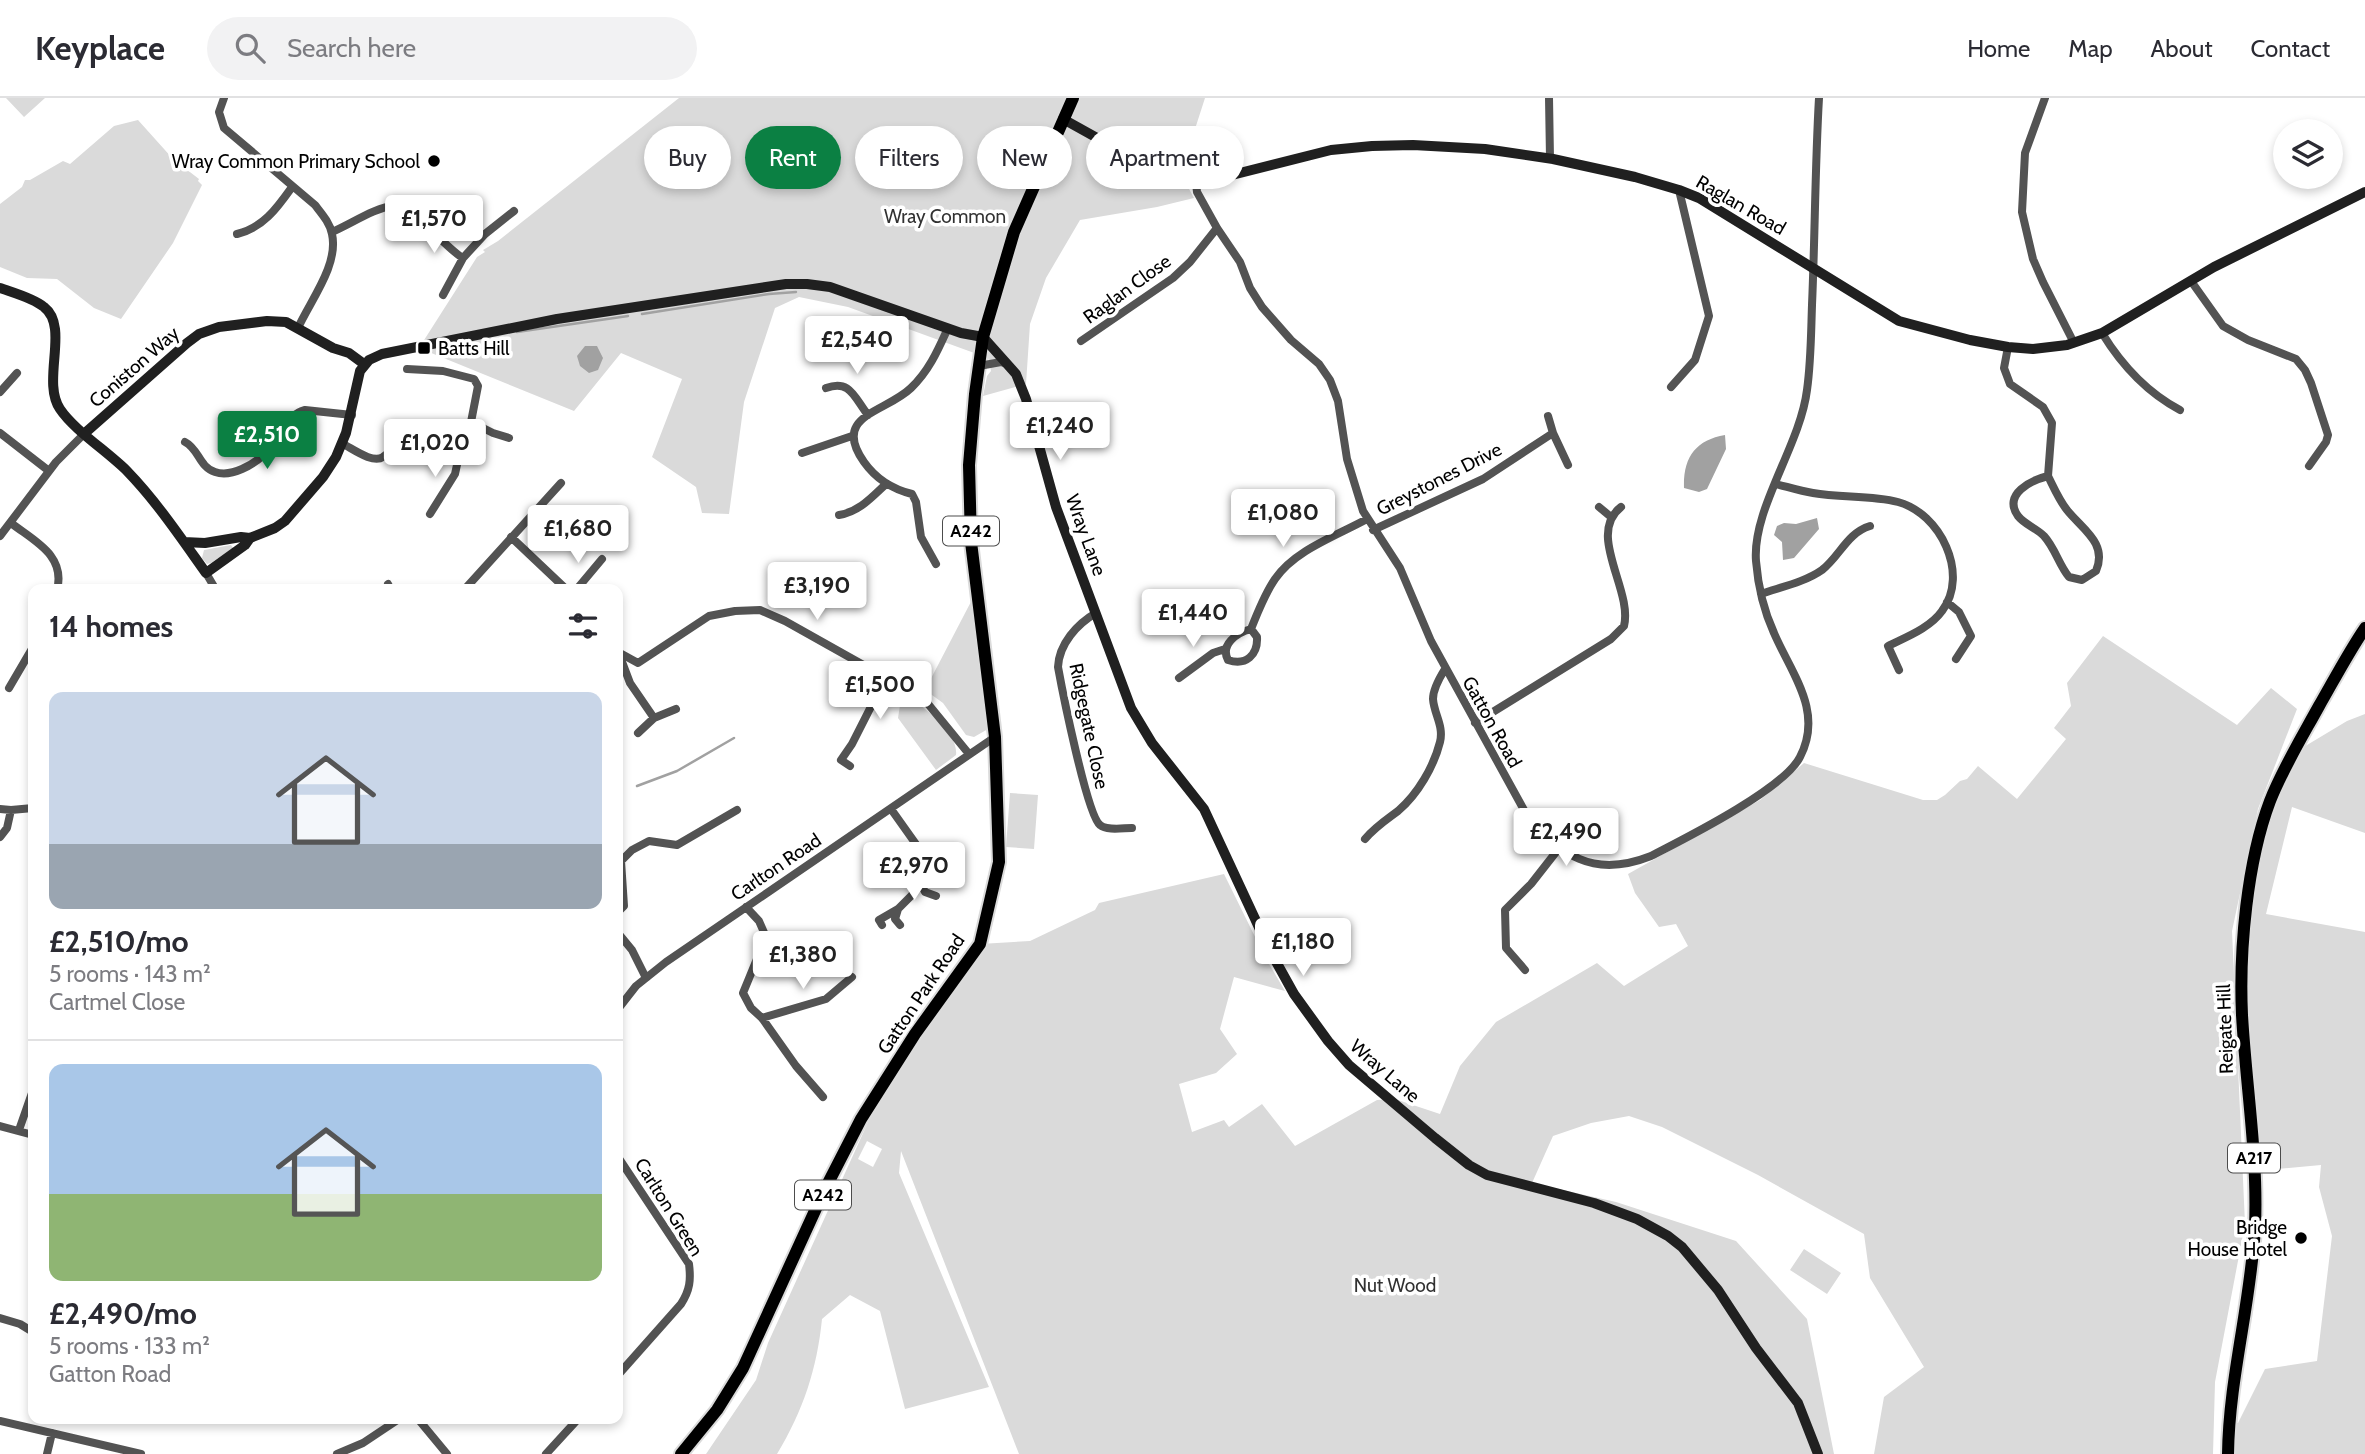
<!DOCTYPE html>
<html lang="en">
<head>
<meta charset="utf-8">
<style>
  body { margin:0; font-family:Cabin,sans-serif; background:#f2f2f3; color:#2b2b33; height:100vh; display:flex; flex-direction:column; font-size:26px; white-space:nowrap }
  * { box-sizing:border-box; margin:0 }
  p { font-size:23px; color:#7c7c81 }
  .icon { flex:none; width:38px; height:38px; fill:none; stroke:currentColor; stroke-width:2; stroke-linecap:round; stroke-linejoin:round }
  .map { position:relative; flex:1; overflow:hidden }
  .drawer { position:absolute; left:28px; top:486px; width:595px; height:840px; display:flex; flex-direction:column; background:#fff; border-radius:14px; box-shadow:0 4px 10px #0003 }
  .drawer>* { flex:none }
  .banner { position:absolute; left:644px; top:28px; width:665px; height:63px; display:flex; gap:14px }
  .buttons { position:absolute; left:2273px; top:21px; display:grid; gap:14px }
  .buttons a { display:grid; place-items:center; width:70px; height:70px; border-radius:50%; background:#fff; box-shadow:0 4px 10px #0003; font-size:35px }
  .price { position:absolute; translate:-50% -60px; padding:0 16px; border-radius:7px; background:#fff; color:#222; font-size:23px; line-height:46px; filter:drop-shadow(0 2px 4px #0008) }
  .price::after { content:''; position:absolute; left:50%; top:42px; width:21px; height:16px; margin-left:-10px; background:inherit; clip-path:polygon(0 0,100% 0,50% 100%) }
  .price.current { background:#0b8043; color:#fff }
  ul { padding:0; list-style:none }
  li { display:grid; align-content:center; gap:14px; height:371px; padding:0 21px }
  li+li { border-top:2px solid #e1e1e2 }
  li span { display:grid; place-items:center; height:217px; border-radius:14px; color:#555 }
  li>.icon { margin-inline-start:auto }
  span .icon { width:126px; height:126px; fill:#fffc; stroke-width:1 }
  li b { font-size:30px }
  h2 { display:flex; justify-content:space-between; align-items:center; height:84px; padding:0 21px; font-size:30px }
  .chip { padding:0 24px; border-radius:32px; background:#fff; box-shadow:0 4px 10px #0003; font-size:24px; line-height:63px }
  .chip.current { background:#0b8043; color:#fff }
  header { display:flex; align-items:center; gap:42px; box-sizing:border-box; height:98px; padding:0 35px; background:#fff; border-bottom:2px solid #e1e1e2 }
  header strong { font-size:33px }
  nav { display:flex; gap:38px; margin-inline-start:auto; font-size:24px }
  .search { width:490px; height:63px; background:#f2f2f3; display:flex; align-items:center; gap:18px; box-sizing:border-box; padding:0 24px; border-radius:38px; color:#7c7c81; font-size:26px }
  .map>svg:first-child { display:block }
</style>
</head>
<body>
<header>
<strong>Keyplace</strong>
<div class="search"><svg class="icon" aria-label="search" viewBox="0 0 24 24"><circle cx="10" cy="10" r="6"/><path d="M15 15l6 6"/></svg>Search here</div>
<nav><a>Home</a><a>Map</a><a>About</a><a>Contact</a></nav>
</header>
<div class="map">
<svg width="2365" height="1356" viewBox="0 0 2365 1356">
  <rect width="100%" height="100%" fill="#fff"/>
  <path fill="#dadada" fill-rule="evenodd" d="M6,0H45L24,19Z
    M679,0H1205L1195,31L1206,77L1188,89L1194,100L1157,109L1080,122L1046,180L1030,226L1026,286L983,298L987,278L991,273L988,260L848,209L799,199L775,210L744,304L729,416L702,415L696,389L652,359L682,281L621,255L574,313L419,250L477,159L485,154L483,152L498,143Z
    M138,22L173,61L199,81L198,83L202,87L173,145L121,221L94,210L57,181L27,180L0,169V106L22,89L25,82H30L63,63L70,66L114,28Z
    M231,447L233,450L211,465L207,466L202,460L204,452Z
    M975,496L989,623L988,631L974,639L966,637L943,605L925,592Z
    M2103,538L2237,627L2271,590L2297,611L2258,711L2232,833L2245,1126L2215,1284L2213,1356H1874L1884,1299L1924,1269L1870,1180L1864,1136L1758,1077L1662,1029L1629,1018L1591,1025L1553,1038L1532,1085L1616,1104L1736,1143L1807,1221L1834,1356H1019L901,1053L899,1075L989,1289L905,1311L880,1213L850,1197L822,1221C817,1271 803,1313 777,1356H706L756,1282L768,1245L874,1011L980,846L1030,843L1095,812L1099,805L1224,776L1265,859L1285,893L1234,879L1220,931L1237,956L1216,975L1179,986L1192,1034L1224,1022L1229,1029L1262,1006L1295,1048L1377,1002L1395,1001L1440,1016L1460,968L1496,924L1597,865L1624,888L1688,848L1676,826L1659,829L1635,795L1628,776L1760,702L1804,665L1923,702H1937L1945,697L1960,683L1967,681L1978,668L2017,701L2066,641L2054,630L2071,608L2067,585ZM867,1043L882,1051L873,1069L858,1061Z
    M902,595C920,606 959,633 956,657L936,672L898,620Z
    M2365,616V735L2292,709L2266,816L2365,834V1356H2228L2229,1324L2238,1325L2265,1271L2317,1263L2332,1138L2319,1089L2321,1067L2255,1073L2242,914L2253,764L2292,656L2347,623Z
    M1010,695L1038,697L1034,751L1006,749Z
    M1804,1151L1841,1175L1827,1196L1790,1172Z"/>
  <path fill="#a1a1a1" d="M585,248H597L603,260L598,272L589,275L580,268L577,258Z
    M1725,337L1726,351L1707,391L1699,394L1684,390C1683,359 1696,342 1725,337Z
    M1817,420L1819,431L1794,460L1783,462L1782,444L1774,437L1777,428L1784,425L1796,426Z"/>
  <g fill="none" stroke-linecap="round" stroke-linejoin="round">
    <path stroke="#a1a1a1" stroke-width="2.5" d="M642,216L769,196L796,194
      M517,234L628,218
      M637,688L677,673L734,640"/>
    <defs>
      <path id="primary" d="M681,1356L717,1312L743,1270L824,1093L861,1021L915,936L980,846L999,764L995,639L971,444L969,367L975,296L983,239L1014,134L1073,0
        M2228,1356C2229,1280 2251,1205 2255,1129C2258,1058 2246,988 2242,917C2239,852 2247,764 2270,703C2283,670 2302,639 2319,608C2334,582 2348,555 2365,530"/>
    </defs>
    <use href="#primary" stroke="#dbdbdb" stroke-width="16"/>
    <path stroke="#535353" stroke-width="8" d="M224,0L219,14L224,30L315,107C322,116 330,125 332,136C339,167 310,203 298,230
      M1549,0L1550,60
      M2045,0L2025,55L2022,114L2033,161L2043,184L2074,245
      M1196,85L1197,94L1217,130L1240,164L1250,190L1262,209L1291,242L1319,266L1330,282L1338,303L1347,361L1363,413L1400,470L1431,543L1524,712C1560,758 1593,781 1651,758C1686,740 1784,691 1800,659C1824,613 1791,575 1774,535C1764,513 1758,488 1756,463C1752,411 1800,348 1807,292C1811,264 1811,235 1812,207C1815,138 1815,69 1819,0
      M332,134C349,127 376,109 393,108C412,106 445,150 463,160L485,136L514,113
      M237,136C263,130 277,110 292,89
      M2191,183L2223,228L2248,242L2296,261L2305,272L2311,285L2328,337L2326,344L2309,368
      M443,197L463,160
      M2102,235C2121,266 2148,295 2180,312
      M1081,243L1173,180L1190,164L1217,130
      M2008,249L2004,270L2010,286L2043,309L2052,325L2048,378
      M979,268L1001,264L1007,266
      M407,271L443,273L474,281L478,288L471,324L493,335L509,340
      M1671,289L1695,262L1709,218L1679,92
      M826,290C850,281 854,299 868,317
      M0,294L17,275
      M0,335L49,373
      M1553,335L1568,367
      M185,344C199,351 199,369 215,374C224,377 233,375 242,371C256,365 267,355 276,343C285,331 289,316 305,312L352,317
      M343,346C353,351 373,366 383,359C391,354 395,346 405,344C423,340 443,349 460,353L471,324
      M802,355L852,338
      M2048,378C2054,390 2059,402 2067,412C2082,431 2108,445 2096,473L2082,482L2069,479C2059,467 2055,450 2044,438C2036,430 2024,426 2018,418C2002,396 2032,382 2048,378Z
      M1776,386C1788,389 1800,393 1813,395C1840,400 1871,397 1898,404C1940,415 1970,476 1942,513C1930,530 1906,539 1888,548L1899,572
      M1599,409L1611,419
      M430,416L455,376L460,353
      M839,417C859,414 872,399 886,386
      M11,425C34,443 66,457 57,492
      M1373,432L1483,381L1553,335L1548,318
      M0,438L56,364L85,335
      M511,439L567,492
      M936,466L921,439L916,404L912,396C892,391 876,381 864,364C831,317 885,315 911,290C929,273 938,252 948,230
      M206,475L216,492
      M388,486L391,492
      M464,492L561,385
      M576,492L602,461
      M1761,496C1781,489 1805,484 1822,472C1840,458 1847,435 1870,428
      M1947,504L1959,514L1971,538L1956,561
      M1096,515C1077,526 1059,546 1058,569C1062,591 1087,717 1100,727C1107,733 1123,730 1132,730
      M1251,531L1257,539C1258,557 1246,568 1228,562C1220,547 1236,535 1251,531C1258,514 1264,497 1275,481C1295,452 1336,438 1367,421
      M618,554L638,565L709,518L735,513L760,512L785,523L924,601L969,656
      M619,556L630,585L654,620L676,611
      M1179,580L1213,555L1225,551
      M9,590L33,549
      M1475,625L1611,541L1624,528C1633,492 1586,436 1621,409
      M638,635L654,620
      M850,668L841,662L852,646L886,579
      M0,711L11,712L33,710
      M0,739L7,730L11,712
      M1365,741C1375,729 1386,722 1398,713C1418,696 1434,668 1440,644C1444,628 1434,616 1433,601C1433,591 1440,579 1445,571
      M919,782L925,794L936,798
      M746,809L759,823L766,839L743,895L751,910L762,920L796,968L823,999
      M898,811L895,821L900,827
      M618,814L624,808L621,763L632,752L649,743L677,747L737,712
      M882,827L879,822L898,811L912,797L924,769L923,756L891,711
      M618,835L632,852L646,880
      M1525,872L1506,850L1505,812L1531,786L1560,749
      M618,911L636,888L666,864L995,639
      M762,920L826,901L852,879
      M0,1028L33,1037
      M19,1032L33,992
      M618,1059L689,1166C691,1182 690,1192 681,1206L618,1277
      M0,1220L20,1226L33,1234
      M418,1321L447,1356
      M0,1323L141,1356
      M47,1356L52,1335
      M337,1356L363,1345L399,1321
      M546,1356L578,1321"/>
    <path stroke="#202020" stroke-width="10" d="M1063,21L1153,71L1188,84L1212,82L1331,52L1372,48L1413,47L1485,51L1553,61L1635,79L1679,92L1699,100L1899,223L1970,242L2008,249L2033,251L2067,247L2102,235L2214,169L2365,94
      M0,190C14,195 33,200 44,209C70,229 41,283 60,311C74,332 108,354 127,373C157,404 181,440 206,475L245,447L250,440L275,430L285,423L323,379L336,359L346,335L360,273L369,262L382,256L557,221L786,186H807L830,189L961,235L983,239L1016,276L1026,301L1056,409L1131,610L1152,645L1204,711L1269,851L1294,896L1328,943L1349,967L1435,1040L1469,1067L1487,1077L1594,1105L1637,1121L1668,1138L1682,1149L1718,1192L1756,1250L1798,1305L1818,1356
      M85,335L187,245L199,236L219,229L267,223L286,224L333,250L349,255L364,266
      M184,444L205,445L241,439L250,440"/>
    <use href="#primary" stroke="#000" stroke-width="12"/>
  </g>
  <g fill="#000" stroke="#fff" stroke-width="2.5">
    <circle cx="434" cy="63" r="7"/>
    <rect x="417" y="243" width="14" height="14" rx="3.5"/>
    <circle cx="2301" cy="1140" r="7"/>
  </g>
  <g text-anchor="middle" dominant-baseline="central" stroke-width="7" stroke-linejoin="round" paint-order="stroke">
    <g fill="#fff" stroke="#4c4c4c" stroke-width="2">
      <rect x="943" y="418.5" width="56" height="29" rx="5"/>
      <rect x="2228" y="1045.5" width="52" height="29" rx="5"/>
      <rect x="795" y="1082.5" width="56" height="29" rx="5"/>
    </g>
    <g font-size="18" font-weight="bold" fill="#000">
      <text x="971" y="433">A242</text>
      <text x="2254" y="1060">A217</text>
      <text x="823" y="1097">A242</text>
    </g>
    <g font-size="19" fill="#000" stroke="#fff" text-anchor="end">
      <text x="420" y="63">Wray Common Primary School</text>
      <text x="438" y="250" text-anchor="start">Batts Hill</text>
      <text x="2287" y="1129">Bridge<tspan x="2287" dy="22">House Hotel</tspan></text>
    </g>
    <g font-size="19" fill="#000" stroke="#fff">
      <text transform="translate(1741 107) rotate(30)">Raglan Road</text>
      <text transform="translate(1127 191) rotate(-36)">Raglan Close</text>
      <text transform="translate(134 269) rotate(-41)">Coniston Way</text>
      <text transform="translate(1439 381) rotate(-27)">Greystones Drive</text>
      <text transform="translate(1086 437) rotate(70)">Wray Lane</text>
      <text transform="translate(1492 624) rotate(61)">Gatton Road</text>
      <text transform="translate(1089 628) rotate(78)">Ridgegate Close</text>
      <text transform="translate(776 769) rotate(-34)">Carlton Road</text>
      <text transform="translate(921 896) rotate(-56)">Gatton Park Road</text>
      <text transform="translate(2225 931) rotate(-92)">Reigate Hill</text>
      <text transform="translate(1385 973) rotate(41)">Wray Lane</text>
      <text transform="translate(669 1109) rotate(58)">Carlton Green</text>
    </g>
    <g font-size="19" fill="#313131" stroke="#fff">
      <text x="945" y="118">Wray Common</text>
      <text x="1395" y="1187">Nut Wood</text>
    </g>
  </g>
</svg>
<div class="buttons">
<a><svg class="icon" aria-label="layers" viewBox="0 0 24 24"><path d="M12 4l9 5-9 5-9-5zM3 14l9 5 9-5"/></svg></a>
</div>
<b class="price" style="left:434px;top:157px">£1,570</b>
<b class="price" style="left:857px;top:278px">£2,540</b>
<b class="price" style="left:1060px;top:364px">£1,240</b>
<b class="price current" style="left:267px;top:373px">£2,510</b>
<b class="price" style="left:435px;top:381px">£1,020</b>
<b class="price" style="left:1283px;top:451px">£1,080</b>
<b class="price" style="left:578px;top:467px">£1,680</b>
<b class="price" style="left:817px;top:524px">£3,190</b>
<b class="price" style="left:1193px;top:551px">£1,440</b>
<b class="price" style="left:880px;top:623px">£1,500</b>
<b class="price" style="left:1566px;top:770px">£2,490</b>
<b class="price" style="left:914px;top:804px">£2,970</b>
<b class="price" style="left:1303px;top:880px">£1,180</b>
<b class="price" style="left:803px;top:893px">£1,380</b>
<div class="banner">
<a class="chip">Buy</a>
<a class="chip current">Rent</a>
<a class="chip">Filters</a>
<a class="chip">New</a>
<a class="chip">Apartment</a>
</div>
<section class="drawer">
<h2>14 homes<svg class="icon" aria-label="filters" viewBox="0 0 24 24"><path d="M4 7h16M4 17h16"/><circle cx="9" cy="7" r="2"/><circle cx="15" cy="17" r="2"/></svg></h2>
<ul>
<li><span style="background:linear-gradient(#c9d6e8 70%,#9aa5b1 0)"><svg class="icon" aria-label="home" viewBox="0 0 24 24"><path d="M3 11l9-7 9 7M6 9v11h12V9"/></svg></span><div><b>£2,510/mo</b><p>5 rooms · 143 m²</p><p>Cartmel Close</p></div></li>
<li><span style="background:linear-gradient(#a9c7e8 60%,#8fb573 0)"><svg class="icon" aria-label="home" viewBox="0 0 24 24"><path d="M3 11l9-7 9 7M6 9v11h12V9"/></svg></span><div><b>£2,490/mo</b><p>5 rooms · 133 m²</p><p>Gatton Road</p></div></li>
</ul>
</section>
</div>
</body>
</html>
